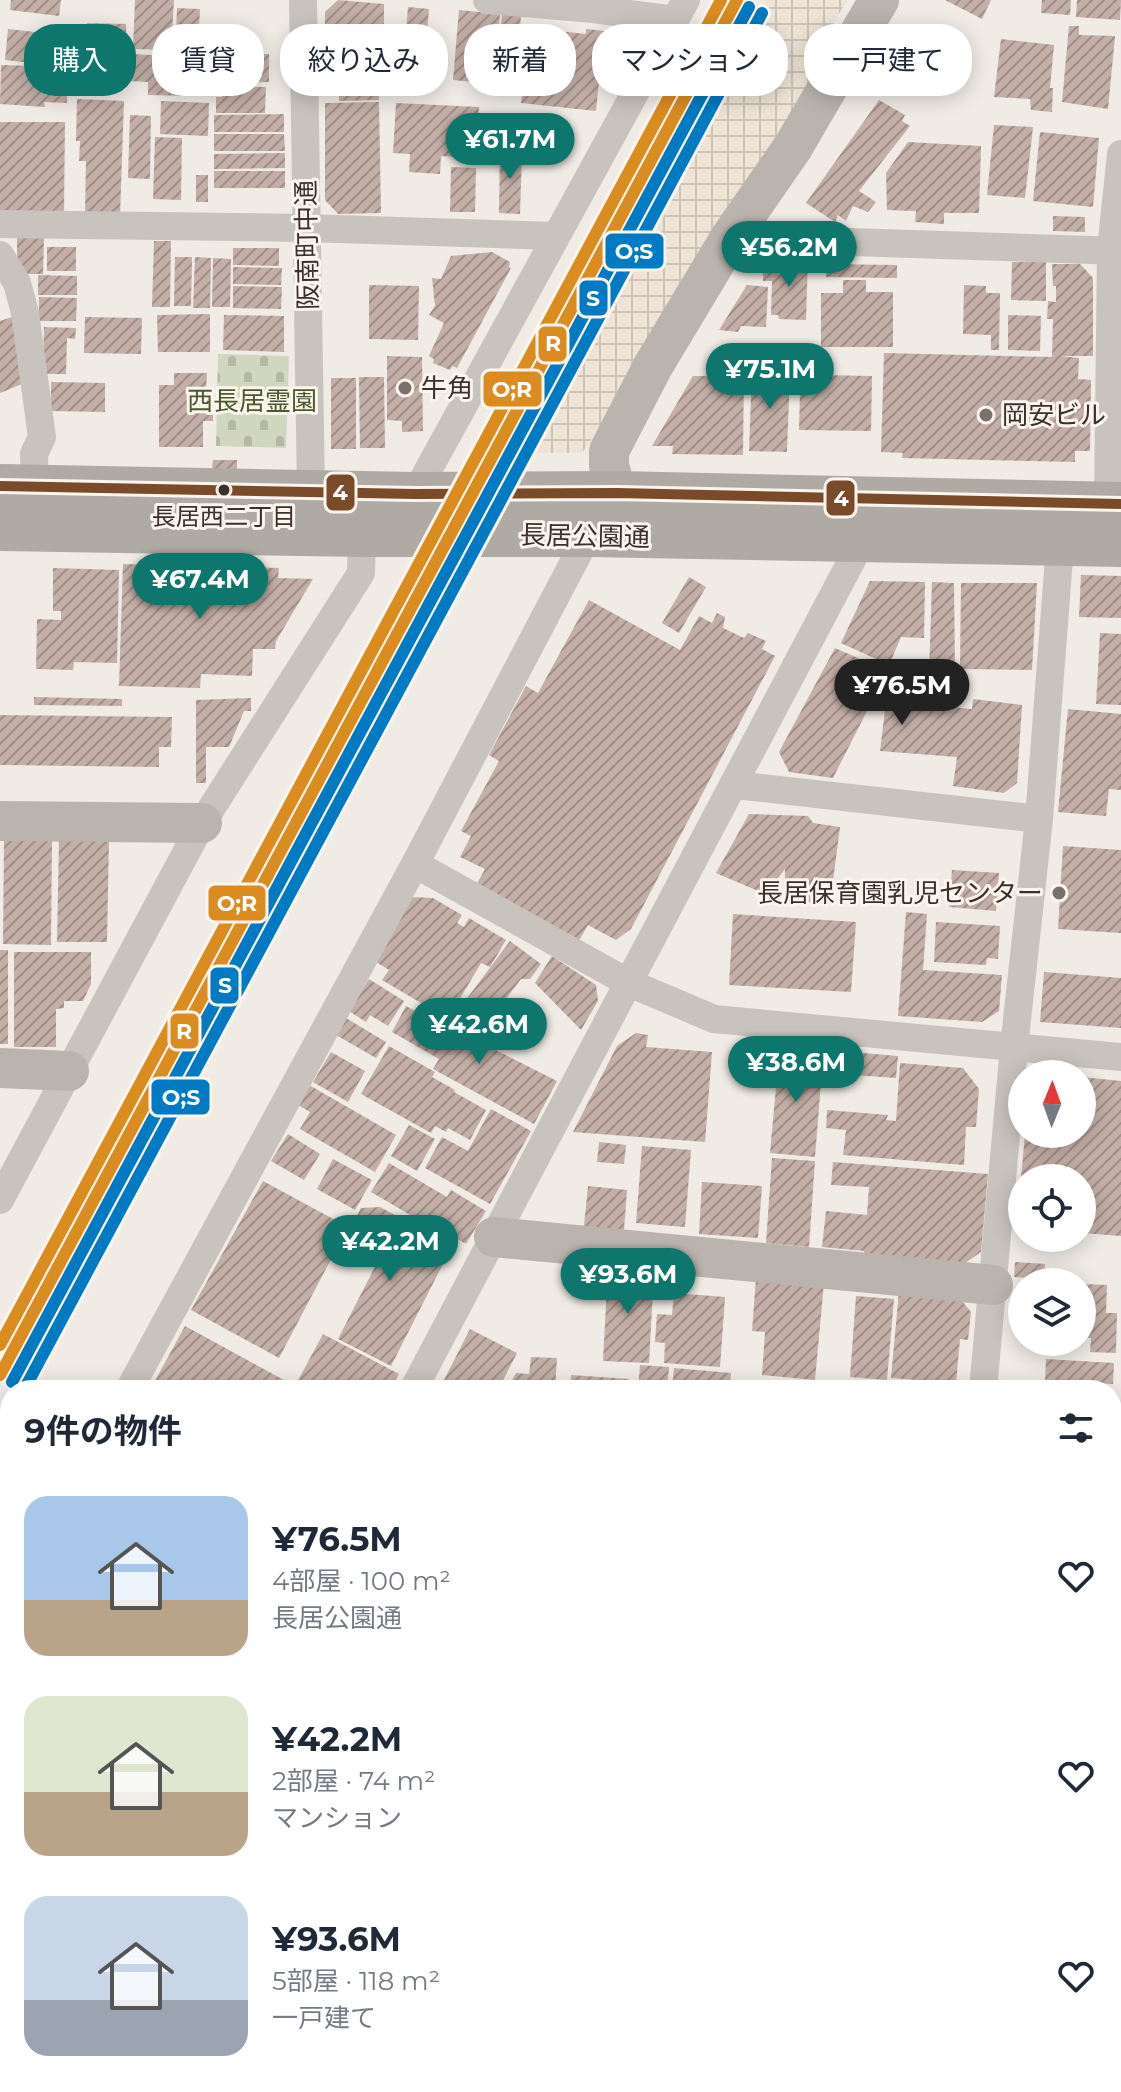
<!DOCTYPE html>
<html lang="ja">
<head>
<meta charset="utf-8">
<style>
  body { margin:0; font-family:Montserrat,"Noto Sans JP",sans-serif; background:#f2f2f3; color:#1f2937; height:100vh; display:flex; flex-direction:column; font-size:30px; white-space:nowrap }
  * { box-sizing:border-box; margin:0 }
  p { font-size:26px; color:#747a83 }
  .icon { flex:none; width:44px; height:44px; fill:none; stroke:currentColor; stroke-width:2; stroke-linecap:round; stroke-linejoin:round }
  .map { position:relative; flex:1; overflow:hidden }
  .drawer { position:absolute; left:0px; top:1380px; width:1122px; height:712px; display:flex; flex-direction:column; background:#fff; border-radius:32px 32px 0 0; box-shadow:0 4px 20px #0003 }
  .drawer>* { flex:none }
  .hud { position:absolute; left:24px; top:24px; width:1074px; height:72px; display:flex; gap:16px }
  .needle { width:52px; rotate:1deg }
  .fabs { position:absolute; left:1008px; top:1060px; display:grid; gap:16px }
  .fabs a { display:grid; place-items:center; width:88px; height:88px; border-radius:50%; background:#fff; box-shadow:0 4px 20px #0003; font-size:40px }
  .price { position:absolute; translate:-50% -68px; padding:0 18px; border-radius:28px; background:#0f766e; color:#fff; font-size:26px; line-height:52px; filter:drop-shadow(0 2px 4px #0008) }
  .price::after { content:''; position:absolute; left:50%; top:48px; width:24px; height:18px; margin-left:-12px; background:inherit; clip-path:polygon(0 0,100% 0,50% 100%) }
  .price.active { background:#222; color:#fff }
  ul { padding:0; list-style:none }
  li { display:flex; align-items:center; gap:24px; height:200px; padding:0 24px }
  li span { display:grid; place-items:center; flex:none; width:224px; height:160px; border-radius:24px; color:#555 }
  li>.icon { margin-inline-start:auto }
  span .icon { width:96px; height:96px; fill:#fffc; stroke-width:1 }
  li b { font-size:34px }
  h2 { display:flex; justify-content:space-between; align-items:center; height:96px; padding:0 24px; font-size:34px }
  .tag { padding:0 28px; border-radius:32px; background:#fff; box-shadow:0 4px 20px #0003; font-size:28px; line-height:72px }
  .tag.active { background:#0f766e; color:#fff }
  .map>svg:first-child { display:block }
</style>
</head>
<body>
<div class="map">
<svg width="1121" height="2092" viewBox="0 0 1121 2092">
  <defs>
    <pattern id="cemetery-stones" width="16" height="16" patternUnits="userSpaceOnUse" patternTransform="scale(2)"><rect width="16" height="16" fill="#d1d6bf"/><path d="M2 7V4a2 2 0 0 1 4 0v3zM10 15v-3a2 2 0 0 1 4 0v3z" fill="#b4b8a4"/></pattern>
    <pattern id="park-dots" width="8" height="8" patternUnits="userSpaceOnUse" patternTransform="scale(2)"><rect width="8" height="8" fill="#d1d6bf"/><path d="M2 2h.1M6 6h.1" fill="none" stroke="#b4b8a4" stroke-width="1.8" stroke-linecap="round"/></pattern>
    <pattern id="plaza-grid" width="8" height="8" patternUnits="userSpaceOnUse" patternTransform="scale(2)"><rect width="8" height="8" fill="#eee3d5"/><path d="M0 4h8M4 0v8" fill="none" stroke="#cdc3b7"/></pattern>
    <pattern id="building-hatch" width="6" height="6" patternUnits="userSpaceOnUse" patternTransform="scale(2)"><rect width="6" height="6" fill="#c3afa7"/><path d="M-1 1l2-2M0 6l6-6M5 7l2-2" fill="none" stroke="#a08f88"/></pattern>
  </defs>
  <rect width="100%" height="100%" fill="#f0ebe5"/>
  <path fill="url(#cemetery-stones)" d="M218,354L289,356L286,448L216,446Z"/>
  <path fill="url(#park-dots)" d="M192,2082H287L286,2092H188Z
    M815,2082H900L899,2092H814Z"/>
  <path fill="url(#plaza-grid)" d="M767,0H847L820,47L806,95L613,409L582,453H506L739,19L747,21L752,11L759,14Z"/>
  <path fill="url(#building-hatch)" d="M11,0H61L59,16L10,10Z
    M135,0H174L171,50L133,49Z
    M338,0L384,4V27L325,26V12Z
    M945,0H991L982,19Z
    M1042,0H1071L1070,15L1041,13Z
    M1077,0H1121L1120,20L1076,17Z
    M408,7L429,9L422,95L401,93Z
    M177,8L200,9L197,64H175Z
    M459,10L500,14L494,84L453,80Z
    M502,14L521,16L515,86L495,84Z
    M87,23L126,24V66L86,65Z
    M529,25L546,26L543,48L528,45Z
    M1069,26H1079V35L1115,36L1108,109L1062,102Z
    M329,28L382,29V50L329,49Z
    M8,29L61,35L58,66L5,60Z
    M586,29L623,33L620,62L601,61L596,111L521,103L524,73L562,77L566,32L586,34Z
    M1001,39L1054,45L1050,88H1053L1052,112L1031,110L1030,99L994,97Z
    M372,53V76H326V54Z
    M130,54L167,56L166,74L195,75L194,96L148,95V82L129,81Z
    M207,54H269V82L207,83Z
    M1,65L68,67L67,103L44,102L45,107L0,104Z
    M379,83V100L339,101V84Z
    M222,87H266L265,113H216V97H222Z
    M77,99L124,101L120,216L85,215L86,161H79L80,141H76Z
    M879,100L905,115L902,121L910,126L859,191L876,202L868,212L853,206L846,221L838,215L835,222L806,203Z
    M161,101L209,103L208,136L160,134Z
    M379,102L381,213L338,214L325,200V103Z
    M396,103L479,107L476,158L441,156L440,174L409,172L410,154L393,153Z
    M284,114V132H214V115Z
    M130,115L151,116L150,179L128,178Z
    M0,122H65L64,215H0Z
    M994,125L1033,127L1025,198L987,195Z
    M1040,132L1099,138L1093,207L1033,201Z
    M214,134H284L285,151H214Z
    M155,137L182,138L181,200L153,199Z
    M908,142L981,146L979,213H944V224L915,222L916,211L887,210L886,173Z
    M500,149L522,150L520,214L499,213Z
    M285,153V168L214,169V154Z
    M451,167L476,168L475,212H450Z
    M214,171H285V188H214Z
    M196,175H208V202H196Z
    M1053,216L1085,217V232L1053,231Z
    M17,238H44L43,274H26L17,258Z
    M154,241H171L170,307H152Z
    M47,247H76V271H47Z
    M233,248H279V266L233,265Z
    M492,252L510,262L509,267L511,268L457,368L452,366L450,370L433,363L434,359L429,356L444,323L429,315L435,306L432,278L441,279L451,256Z
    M175,257H192L191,306H174Z
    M195,257L211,258L210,308H193Z
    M213,258L231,259L230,307H212Z
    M772,260H808L806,320L779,319L778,315H771L772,281H763V270H772Z
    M1012,262H1046V301L1011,300Z
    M826,264L897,265V278L826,277Z
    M1052,264H1080L1093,278V356H1060L1079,358L1078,379L1091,380L1090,451H1075V462L902,458L903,453L881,452L884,353L1052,357L1053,319H1047L1048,301L1056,302V286H1053Z
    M233,267L282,268L281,285L233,284Z
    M38,275L77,276V295H38Z
    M843,280H866V292H893V347H821V293H843Z
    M369,285L419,286L418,340L369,339Z
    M747,285L768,287L766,327L741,326L738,332L719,330Z
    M964,285L986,286V293H1000L999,350H991V335L963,334Z
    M233,286L282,287L281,309L233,308Z
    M39,297L77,298L76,321H39Z
    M210,314V352H158L157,315Z
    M224,315L284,316V352L223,350Z
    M1008,315L1041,316L1040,351L1008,350Z
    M12,317L22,384L0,393V321Z
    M85,317L142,318L141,354L84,353Z
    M44,327L76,328L75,339L67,338L66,374H43Z
    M801,354L819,355L818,375L872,376L871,431L799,430Z
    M387,356L422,357L423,431L402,432V421L387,420Z
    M710,367L744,368L743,455L672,454L673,446H652L693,376H710Z
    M752,370L790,371L787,452L749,451Z
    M174,373H207L206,391H213V421H203V447H159V385H174Z
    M359,377H384L385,448H360Z
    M331,378H356V449H331Z
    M51,382L105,383V412L51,411Z
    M213,460H237V470L212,469Z
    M123,564L279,568L278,578L313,579L276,641L275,649H253L252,676L201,674L200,688L119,686Z
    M53,568L119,570L117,663L74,662L73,670L36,669L37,619L61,620V611H53Z
    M1081,575L1121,576V618L1079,617Z
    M689,577L706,587L679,633L662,623Z
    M870,581L925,582L924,638L901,637L889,665L841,643Z
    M932,582L954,583L955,673L929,674Z
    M961,583H1037L1032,670L960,669Z
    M589,600L680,650L699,616L712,623L717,613L725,617L723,628L744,638L748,633L766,641L762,649L775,656L631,929L616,940L588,925L577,944L474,889L485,869L460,857L471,836L461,831L499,761L489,755L526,686L538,693Z
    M1100,633L1121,634V705L1096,704Z
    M835,648L908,680L907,703L972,709L973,699L1022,705L1017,783L1004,793L953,786L957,757L880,751L885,710L869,707L833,778L789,772L779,752Z
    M34,697L122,699V706L34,705Z
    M251,698V711H244L229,747H206V783H196V700Z
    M1068,709L1121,714V790L1109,789L1106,816L1058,812Z
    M0,715L172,717L171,747H159V767L0,765Z
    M749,814L808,816L813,823L840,827L830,904L796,901V889H785V869L765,894L716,873Z
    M59,839L109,840L107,942H57Z
    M4,841H52L51,945L3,944Z
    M1063,846L1121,850V933L1058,929Z
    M952,870L999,873L996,911L949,907Z
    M410,897L433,898L462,915L457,923L464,927L469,918L506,940L490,967L481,963L448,1019L382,980L389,970L373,960Z
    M906,912L927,914L923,970L1002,975L999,1011L982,1022L898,1016Z
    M733,914L856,922L851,992L729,985Z
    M936,922L1000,926L998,959L987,958L986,965L934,962Z
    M510,941L541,964L530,979H521L475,1040L450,1021Z
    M0,950H8V1044H0Z
    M14,952H91V984L83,1001H64V1008L56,1009V1047H14Z
    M552,956L596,985L598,1001L581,1030L535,983Z
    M1044,972L1121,978V1028L1040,1022Z
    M369,979L404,1001L388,1026L370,1015L366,1022L349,1011Z
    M406,1006L455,1033L456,1030L484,1047V1044L557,1081L534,1124L433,1069L439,1059L392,1032Z
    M346,1018L386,1042L376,1058L336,1035Z
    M636,1033L648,1035L646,1047L712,1052L705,1142L573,1132L617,1046Z
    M780,1043L796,1045L795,1056L823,1058L815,1157L770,1153Z
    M389,1046L435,1072L432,1077L455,1090L454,1092L486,1110L470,1140L448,1128L446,1132L435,1126L431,1133L361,1094Z
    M828,1050L898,1056L896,1078L826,1073Z
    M331,1052L365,1071L348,1102L313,1082Z
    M900,1063L963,1068L979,1089L976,1127H966L964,1165L843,1155L846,1130L826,1128L827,1110L888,1115L886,1120L896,1121Z
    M1082,1077L1121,1081V1236L1082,1233V1178H1021L1025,1134H1082Z
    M309,1085L396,1135L375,1172L300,1129L310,1112L298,1105Z
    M491,1109L531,1131L490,1204L425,1168L442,1137L468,1151Z
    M409,1125L435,1139L417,1171L391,1156Z
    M288,1134L320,1154L304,1180L271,1161Z
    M599,1142L626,1145L624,1164L597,1162Z
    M642,1146L691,1150L685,1227L636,1223Z
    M772,1158L815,1161L809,1247L766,1243Z
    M333,1159L372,1180L355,1210L317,1189Z
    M833,1162L988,1174L981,1252L961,1266L863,1257L864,1251L822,1247L826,1211L867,1215L869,1187L831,1185Z
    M389,1163L447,1197L451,1190L486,1211L466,1244L431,1223L429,1226L371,1192Z
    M263,1181L348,1227L279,1358L191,1310Z
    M702,1182L762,1186L758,1238L699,1234Z
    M588,1186L627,1190L624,1230L584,1226Z
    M380,1207L413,1225L447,1256L391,1366L338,1339L381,1255L346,1237L361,1208Z
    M1015,1262L1045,1264L1044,1279L1014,1277Z
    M608,1268L654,1271L649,1363L603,1361Z
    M756,1278L824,1283L815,1380L762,1375L765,1332L752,1331Z
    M1082,1284L1107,1285L1106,1313H1117L1116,1353L1090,1352L1091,1338H1082Z
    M899,1291L958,1296L971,1312L968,1340L960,1339L956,1383L891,1378Z
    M674,1293L725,1297L720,1367L664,1363L665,1343L655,1342L657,1314L672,1315Z
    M856,1296L894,1299L887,1380L850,1377Z
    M185,1326L295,1386L323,1334L399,1374L390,1390H150Z
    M470,1329L517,1353L498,1390H463L444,1380Z
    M531,1357L557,1358L555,1390H507L516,1373L529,1374Z
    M1046,1359L1114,1363L1113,1384L1045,1381Z
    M640,1365L669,1367L667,1390H638Z
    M674,1368L731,1373L730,1387L745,1388L744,1390H672Z
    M571,1375L629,1379L628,1390H570Z
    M1003,1383L1091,1388V1390H1003Z
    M1112,1423L1121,1424V1495H1112Z
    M1112,1565L1121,1566V1643L1112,1642Z
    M1112,1647H1121V1797L1112,1796Z
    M10,1650V1721L0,1716V1668Z
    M0,1734L10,1740V1788L0,1783Z
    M8,1803L10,1804V1855L0,1873V1814L2,1815Z
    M10,1864V1894L0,1888V1882Z
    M1112,1938H1121V1972H1118L1117,1990L1112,1989Z
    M0,2004L10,2009V2082H18L13,2092H0Z
    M1112,2080L1121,2081V2092H1103L1104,2082H1112Z
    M70,2082H181L176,2092H65Z
    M716,2082H807L806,2092H740L715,2090Z"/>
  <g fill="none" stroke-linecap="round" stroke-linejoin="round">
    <path stroke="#c9c3be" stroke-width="28" d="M303,0L311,491
      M487,0L593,9L675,20
      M0,224L306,228L556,236
      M730,238L1121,251
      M0,255L17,283L25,313L42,437L34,454L35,487
      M415,494L686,0
      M1108,504L1111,249L1121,154
      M735,785L1039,819
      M415,864L629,983L714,1019L1121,1057
      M0,1200L202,823L361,573L362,535
      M129,1390L415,864L588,535
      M413,1390L863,539
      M983,1390L1014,1047L1039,819L1060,545
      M1112,1537H1121
      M0,1636L10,1617
      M0,1911L10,1913
      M1112,2057L1121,2058
      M39,2092L45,2082
      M309,2092L310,2082
      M917,2092L918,2082"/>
    <path stroke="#bab3ae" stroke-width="40" d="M617,493L609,466V451L653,366L730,238L793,147L879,0
      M0,821L202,823
      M0,1068L69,1071
      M494,1237L993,1285"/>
    <path stroke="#afaaa4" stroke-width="44" d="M0,486L415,494L617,493L1121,504
      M0,529L362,535H588L1121,545"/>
    <defs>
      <path id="bus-1" d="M0,486L415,494L617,493L1121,504"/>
    </defs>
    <use href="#bus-1" stroke="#fbf5ee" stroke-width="16"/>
    <use href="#bus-1" stroke="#7a4b2a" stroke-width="10"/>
    <defs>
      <path id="rail-1" d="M0,1375L737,0"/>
      <path id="rail-2" d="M12,1382L749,7"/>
      <path id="rail-3" d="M0,1345L721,0"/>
      <path id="rail-4" d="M25,1388L762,13"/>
    </defs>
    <use href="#rail-1" stroke="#fbf5ee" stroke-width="18"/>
    <use href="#rail-2" stroke="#fbf5ee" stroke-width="18"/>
    <use href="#rail-3" stroke="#fbf5ee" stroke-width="18"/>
    <use href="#rail-4" stroke="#fbf5ee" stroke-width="18"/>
    <use href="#rail-1" stroke="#db8c21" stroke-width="12"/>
    <use href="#rail-2" stroke="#007ac2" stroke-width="12"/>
    <use href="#rail-3" stroke="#db8c21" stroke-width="12"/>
    <use href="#rail-4" stroke="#007ac2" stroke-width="12"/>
  </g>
  <g fill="#7a716c" stroke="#fbf5ee" stroke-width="3">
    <circle cx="405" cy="388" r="8"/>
    <circle cx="986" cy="415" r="8"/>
    <circle cx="1059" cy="893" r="8"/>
  </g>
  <circle fill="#3b302b" stroke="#fbf5ee" stroke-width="3" cx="224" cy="490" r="7"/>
  <g text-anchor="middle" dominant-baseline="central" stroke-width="6" stroke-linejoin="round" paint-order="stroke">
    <g font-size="24" fill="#3b302b" stroke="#fbf5ee">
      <text x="224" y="516">長居西二丁目</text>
    </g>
    <g font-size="26" fill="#3b302b" stroke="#fbf5ee">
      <text transform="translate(307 245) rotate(-91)">阪南町中通</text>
      <text transform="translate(585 536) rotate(1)">長居公園通</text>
    </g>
    <g font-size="26" fill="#3b302b" stroke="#fbf5ee" text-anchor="start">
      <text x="421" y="388">牛角</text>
      <text x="1002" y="415">岡安ビル</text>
      <text x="1043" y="893" text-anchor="end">長居保育園乳児センター</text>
    </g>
    <g font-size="26" fill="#4a5a2e" stroke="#fbf5ee">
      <text x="252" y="401">西長居霊園</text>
    </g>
  </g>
  <g stroke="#fbf5ee" stroke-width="3">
    <rect x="604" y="232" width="61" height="38" rx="8" fill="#007ac2"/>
    <rect x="578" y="279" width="31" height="38" rx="8" fill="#007ac2"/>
    <rect x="537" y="325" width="31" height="38" rx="8" fill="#db8c21"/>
    <rect x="482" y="370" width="61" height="38" rx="8" fill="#db8c21"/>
    <rect x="325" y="473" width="31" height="39" rx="8" fill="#7a4b2a"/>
    <rect x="825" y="479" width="31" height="38" rx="8" fill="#7a4b2a"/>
    <rect x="207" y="884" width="60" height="38" rx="8" fill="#db8c21"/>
    <rect x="209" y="966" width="31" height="39" rx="8" fill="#007ac2"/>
    <rect x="169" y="1012" width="31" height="38" rx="8" fill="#db8c21"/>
    <rect x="150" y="1078" width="61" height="38" rx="8" fill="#007ac2"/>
  </g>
  <g font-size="22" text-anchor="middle" font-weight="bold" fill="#fff">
    <text x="634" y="259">O;S</text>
    <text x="593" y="306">S</text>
    <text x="553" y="351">R</text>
    <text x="512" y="397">O;R</text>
    <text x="340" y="500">4</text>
    <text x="841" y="506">4</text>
    <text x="237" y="911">O;R</text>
    <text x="225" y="993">S</text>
    <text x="184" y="1039">R</text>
    <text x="181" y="1105">O;S</text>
  </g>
</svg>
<div class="fabs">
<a><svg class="needle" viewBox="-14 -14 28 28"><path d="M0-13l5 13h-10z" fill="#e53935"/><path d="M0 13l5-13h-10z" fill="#747a83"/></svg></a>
<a><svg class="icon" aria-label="locate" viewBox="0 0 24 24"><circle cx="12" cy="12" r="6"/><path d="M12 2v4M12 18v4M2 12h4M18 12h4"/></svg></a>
<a><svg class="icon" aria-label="layers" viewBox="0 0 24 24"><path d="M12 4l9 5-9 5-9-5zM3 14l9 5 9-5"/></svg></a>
</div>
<b class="price" style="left:510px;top:181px">¥61.7M</b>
<b class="price" style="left:789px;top:289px">¥56.2M</b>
<b class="price" style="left:770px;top:411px">¥75.1M</b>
<b class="price" style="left:200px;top:621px">¥67.4M</b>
<b class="price active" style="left:902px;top:727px">¥76.5M</b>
<b class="price" style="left:479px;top:1066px">¥42.6M</b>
<b class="price" style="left:796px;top:1104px">¥38.6M</b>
<b class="price" style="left:390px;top:1283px">¥42.2M</b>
<b class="price" style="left:628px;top:1316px">¥93.6M</b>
<div class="hud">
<a class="tag active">購入</a>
<a class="tag">賃貸</a>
<a class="tag">絞り込み</a>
<a class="tag">新着</a>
<a class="tag">マンション</a>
<a class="tag">一戸建て</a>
</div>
<section class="drawer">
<h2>9件の物件<svg class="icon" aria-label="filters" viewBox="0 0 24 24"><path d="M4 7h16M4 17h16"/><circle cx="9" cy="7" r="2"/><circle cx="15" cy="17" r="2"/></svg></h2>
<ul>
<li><span style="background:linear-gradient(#a9c7e8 65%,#b9a48a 0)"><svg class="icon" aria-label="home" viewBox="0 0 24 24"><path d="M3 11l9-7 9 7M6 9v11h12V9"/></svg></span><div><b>¥76.5M</b><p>4部屋 · 100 m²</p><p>長居公園通</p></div><svg class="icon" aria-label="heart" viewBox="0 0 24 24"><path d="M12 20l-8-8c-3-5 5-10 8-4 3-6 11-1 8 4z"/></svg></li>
<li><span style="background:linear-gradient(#dfe7d0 60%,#b9a48a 0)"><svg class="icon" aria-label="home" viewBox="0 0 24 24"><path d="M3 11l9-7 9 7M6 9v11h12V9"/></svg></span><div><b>¥42.2M</b><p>2部屋 · 74 m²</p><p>マンション</p></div><svg class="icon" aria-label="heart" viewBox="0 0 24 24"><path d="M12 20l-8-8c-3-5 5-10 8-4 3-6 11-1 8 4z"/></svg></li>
<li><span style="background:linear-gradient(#c9d6e8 65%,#9aa5b1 0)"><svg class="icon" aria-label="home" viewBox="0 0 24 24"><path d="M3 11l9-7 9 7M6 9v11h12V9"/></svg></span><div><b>¥93.6M</b><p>5部屋 · 118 m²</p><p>一戸建て</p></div><svg class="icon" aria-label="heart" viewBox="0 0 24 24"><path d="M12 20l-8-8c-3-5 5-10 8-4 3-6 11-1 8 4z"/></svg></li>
</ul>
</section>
</div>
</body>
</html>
